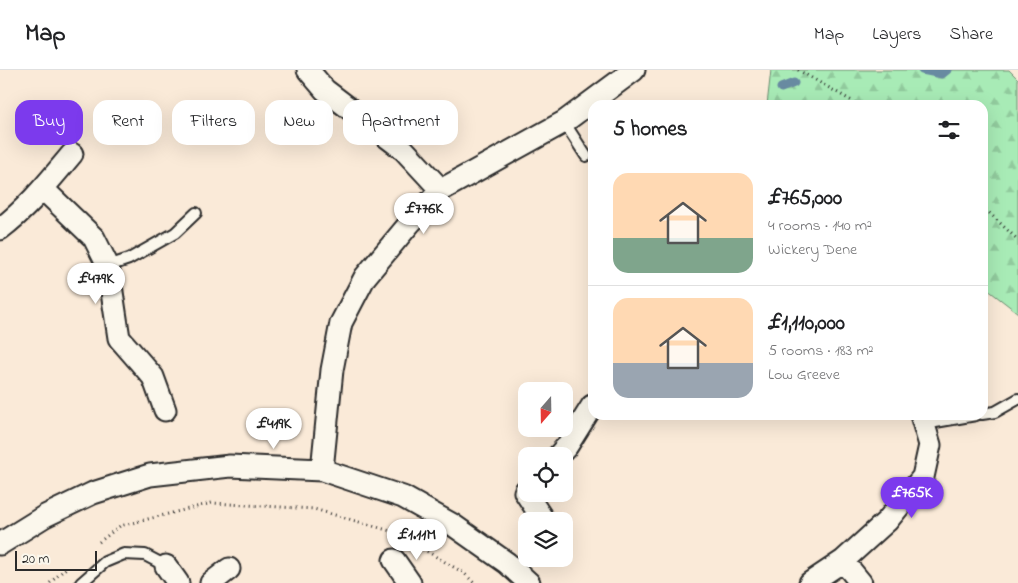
<!DOCTYPE html>
<html lang="en">
<head>
<meta charset="utf-8">
<style>
  body { margin:0; font-family:"Indie Flower",sans-serif; background:#f6f6f6; color:#202124; height:100vh; display:flex; flex-direction:column; font-size:19px; white-space:nowrap }
  * { box-sizing:border-box; margin:0 }
  p { font-size:16px; color:#757577 }
  .icon { flex:none; width:28px; height:28px; fill:none; stroke:currentColor; stroke-width:2; stroke-linecap:round; stroke-linejoin:round }
  .map { position:relative; flex:1; overflow:hidden }
  .side { position:absolute; left:588px; top:30px; width:400px; height:320px; display:flex; flex-direction:column; background:#fff; border-radius:15px; box-shadow:0 5px 20px #0002 }
  .side>* { flex:none }
  .hud { position:absolute; left:15px; top:30px; width:475px; height:45px; display:flex; gap:10px }
  .needle { width:32px; rotate:200deg }
  .controls { position:absolute; left:518px; top:312px; display:grid; gap:10px }
  .controls a { display:grid; place-items:center; width:55px; height:55px; border-radius:10px; background:#fff; box-shadow:0 5px 20px #0002; font-size:25px }
  .scale { position:absolute; left:15px; bottom:12px; width:82px; box-sizing:border-box; padding-left:5px; border:2px solid #2b2b2b; border-top:0; font-size:14px; line-height:18px; white-space:nowrap; color:#2b2b2b; -webkit-text-stroke:4px #fbf7ec; paint-order:stroke }
  .price { position:absolute; translate:-50% -42px; padding:0 11px; border-radius:18px; background:#fff; color:#222; font-size:16px; line-height:32px; filter:drop-shadow(0 1px 2px #0008) }
  .price::after { content:''; position:absolute; left:50%; top:30px; width:15px; height:11px; margin-left:-8px; background:inherit; clip-path:polygon(0 0,100% 0,50% 100%) }
  .price.active { background:#7c3aed; color:#fff }
  ul { padding:0; list-style:none }
  li { display:flex; align-items:center; gap:15px; height:125px; padding:0 25px }
  li+li { border-top:1px solid #e0e0e0 }
  li span { display:grid; place-items:center; flex:none; width:140px; height:100px; border-radius:15px; color:#555 }
  li>.icon { margin-inline-start:auto }
  span .icon { width:60px; height:60px; fill:#fffc; stroke-width:1 }
  li b { font-size:21px }
  h2 { display:flex; justify-content:space-between; align-items:center; height:60px; padding:0 25px; font-size:21px }
  .pill { padding:0 18px; border-radius:15px; background:#fff; box-shadow:0 5px 20px #0002; font-size:18px; line-height:45px }
  .pill.active { background:#7c3aed; color:#fff }
  header { display:flex; align-items:center; gap:30px; box-sizing:border-box; height:70px; padding:0 25px; background:#fff; border-bottom:1px solid #e0e0e0 }
  header strong { font-size:24px }
  nav { display:flex; gap:28px; margin-inline-start:auto; font-size:18px }
  .map>svg:first-child { display:block }
</style>
</head>
<body>
<header>
<strong>Map</strong>
<nav><a>Map</a><a>Layers</a><a>Share</a></nav>
</header>
<div class="map">
<svg width="1018" height="513" viewBox="0 0 1018 513">
  <defs>
    <pattern id="forest-firs" width="22" height="20" patternUnits="userSpaceOnUse" patternTransform="scale(1.25)"><rect width="22" height="20" fill="#a8ebb6"/><path d="M5 1l3.5 6h-7zM16 11l3.5 6h-7z" fill="#91ca9d"/></pattern>
  </defs>
  <rect width="100%" height="100%" fill="#faead8"/>
  <filter id="ink" filterUnits="userSpaceOnUse"><feTurbulence type="fractalNoise" baseFrequency=".02" numOctaves="2"/><feDisplacementMap in="SourceGraphic" scale="10" xChannelSelector="R" yChannelSelector="G"/><feConvolveMatrix kernelMatrix="1 2 1 2 8 2 1 2 1" color-interpolation-filters="sRGB"/></filter>
  <g filter="url(#ink)">
    <path fill="url(#forest-firs)" stroke="#6a8b70" d="M771,0H1009L1018,9V243L983,216L982,35H767Z"/>
    <g fill="none" stroke-linecap="round" stroke-linejoin="round">
      <path stroke="#688aa1" stroke-width="9" d="M922,0L942,4L947,0
        M781,18L794,13"/>
      <defs>
        <path id="lane" d="M564,52L586,86
          M108,196L129,189L175,163L196,143
          M982,344L995,342L1018,329
          M924,354L976,345
          M81,513L105,492L124,484L145,485L166,496"/>
        <path id="street" d="M308,0L325,20L404,80L441,120
          M43,119L94,168L108,196L119,268L153,307L165,340
          M0,159C28,138 50,110 72,84
          M558,386L567,376L592,336
          M322,400L332,300L341,253L365,207L410,153L441,120L564,52L634,0
          M526,420L525,422L544,451
          M0,474L45,446L93,423L150,405L230,396L322,400L403,427L453,455L507,493L529,513
          M394,490L410,513
          M843,491L861,513
          M166,496L178,513
          M211,513L229,499
          M810,513L843,491L887,451L923,407L930,375L921,345"/>
      </defs>
      <use href="#lane" stroke="#2b2b2b" stroke-width="14"/>
      <use href="#street" stroke="#2b2b2b" stroke-width="25"/>
      <path stroke="#2b2b2b" stroke-width="3" stroke-dasharray="1 4" stroke-linecap="butt" d="M798,0L859,35
        M982,136L1018,170
        M99,472L120,456L212,433L314,439L394,462L398,464
        M414,474L464,503L474,513
        M50,513L66,498"/>
      <use href="#lane" stroke="#fbf7ec" stroke-width="10"/>
      <use href="#street" stroke="#fbf7ec" stroke-width="21"/>
    </g>
  </g>
</svg>
<div class="controls">
<a><svg class="needle" viewBox="-14 -14 28 28"><path d="M0-13l5 13h-10z" fill="#e53935"/><path d="M0 13l5-13h-10z" fill="#757577"/></svg></a>
<a><svg class="icon" aria-label="locate" viewBox="0 0 24 24"><circle cx="12" cy="12" r="6"/><path d="M12 2v4M12 18v4M2 12h4M18 12h4"/></svg></a>
<a><svg class="icon" aria-label="layers" viewBox="0 0 24 24"><path d="M12 4l9 5-9 5-9-5zM3 14l9 5 9-5"/></svg></a>
</div>
<div class="scale">20 m</div>
<b class="price" style="left:424px;top:165px">£776K</b>
<b class="price" style="left:96px;top:235px">£479K</b>
<b class="price" style="left:274px;top:380px">£419K</b>
<b class="price active" style="left:912px;top:449px">£765K</b>
<b class="price" style="left:417px;top:491px">£1.11M</b>
<div class="hud">
<a class="pill active">Buy</a>
<a class="pill">Rent</a>
<a class="pill">Filters</a>
<a class="pill">New</a>
<a class="pill">Apartment</a>
</div>
<section class="side">
<h2>5 homes<svg class="icon" aria-label="filters" viewBox="0 0 24 24"><path d="M4 7h16M4 17h16"/><circle cx="9" cy="7" r="2"/><circle cx="15" cy="17" r="2"/></svg></h2>
<ul>
<li><span style="background:linear-gradient(#ffd9b3 65%,#7fa58c 0)"><svg class="icon" aria-label="home" viewBox="0 0 24 24"><path d="M3 11l9-7 9 7M6 9v11h12V9"/></svg></span><div><b>£765,000</b><p>4 rooms · 140 m²</p><p>Wickery Dene</p></div></li>
<li><span style="background:linear-gradient(#ffd9b3 65%,#9aa5b1 0)"><svg class="icon" aria-label="home" viewBox="0 0 24 24"><path d="M3 11l9-7 9 7M6 9v11h12V9"/></svg></span><div><b>£1,110,000</b><p>5 rooms · 183 m²</p><p>Low Greeve</p></div></li>
</ul>
</section>
</div>
</body>
</html>
